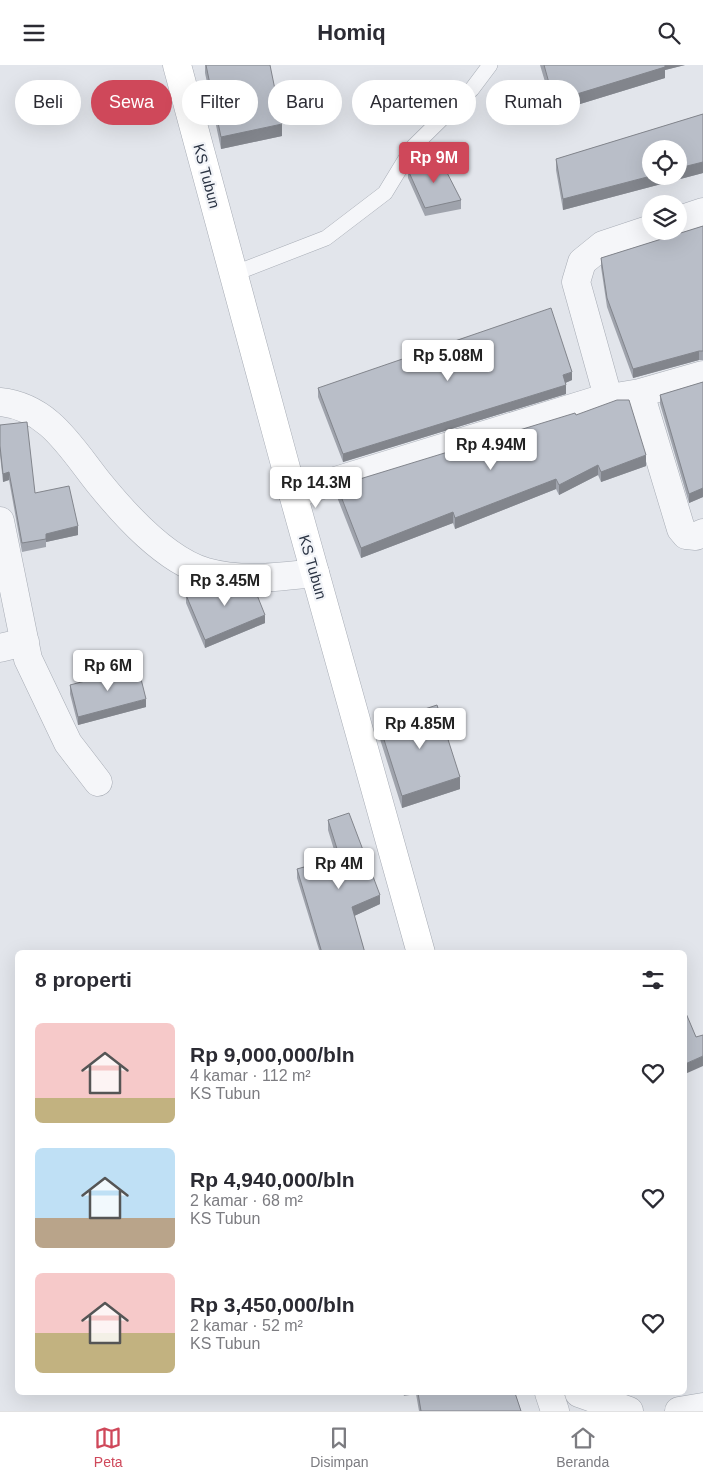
<!DOCTYPE html>
<html lang="id">
<head>
<meta charset="utf-8">
<style>
  body { margin:0; font-family:Helvetica,sans-serif; background:#f2f2f3; color:#2b2b33; height:100vh; display:flex; flex-direction:column; font-size:19px; white-space:nowrap }
  * { box-sizing:border-box; margin:0 }
  p { font-size:16px; color:#7c7c81 }
  .icon { flex:none; width:28px; height:28px; fill:none; stroke:currentColor; stroke-width:2; stroke-linecap:round; stroke-linejoin:round }
  .map { position:relative; flex:1; overflow:hidden }
  .details { position:absolute; left:15px; top:885px; width:672px; height:445px; display:flex; flex-direction:column; background:#fff; border-radius:8px; box-shadow:0 5px 20px #0002 }
  .details>* { flex:none }
  .banner { position:absolute; left:15px; top:15px; width:674px; height:45px; display:flex; gap:10px }
  .tools { position:absolute; left:642px; top:75px; display:grid; gap:10px }
  .tools a { display:grid; place-items:center; width:45px; height:45px; border-radius:50%; background:#fff; box-shadow:0 5px 20px #0002; font-size:25px }
  .price { position:absolute; translate:-50% -42px; padding:0 11px; border-radius:5px; background:#fff; color:#222; font-size:16px; line-height:32px; filter:drop-shadow(0 1px 2px #0008) }
  .price::after { content:''; position:absolute; left:50%; top:30px; width:15px; height:11px; margin-left:-8px; background:inherit; clip-path:polygon(0 0,100% 0,50% 100%) }
  .price.current { background:#cf485a; color:#fff }
  ul { padding:0; list-style:none }
  li { display:flex; align-items:center; gap:15px; height:125px; padding:0 20px }
  li span { display:grid; place-items:center; flex:none; width:140px; height:100px; border-radius:8px; color:#555 }
  li>.icon { margin-inline-start:auto }
  span .icon { width:60px; height:60px; fill:#fffc; stroke-width:1 }
  li b { font-size:21px }
  h2 { display:flex; justify-content:space-between; align-items:center; height:60px; padding:0 20px; font-size:21px }
  .pill { padding:0 18px; border-radius:22px; background:#fff; box-shadow:0 5px 20px #0002; font-size:18px; line-height:45px }
  .pill.current { background:#cf485a; color:#fff }
  header { display:flex; justify-content:space-between; align-items:center; height:65px; padding:0 20px; background:#fff; font-size:22px; font-weight:600 }
  .dock { display:flex; justify-content:space-around; align-items:center; height:70px; border-top:1px solid #e1e1e2; background:#fff; font-size:14px; color:#7c7c81 }
  .dock a { display:grid; justify-items:center; gap:2px }
  .dock .current { color:#cf485a }
  .map>svg:first-child { display:block }
</style>
</head>
<body>
<header><svg class="icon" aria-label="menu" viewBox="0 0 24 24"><path d="M4 6h16M4 12h16M4 18h16"/></svg>Homiq<svg class="icon" aria-label="search" viewBox="0 0 24 24"><circle cx="10" cy="10" r="6"/><path d="M15 15l6 6"/></svg></header>
<div class="map">
<svg width="703" height="1346" viewBox="0 0 703 1346">
  <rect width="100%" height="100%" fill="#e2e5eb"/>
  <g fill="none" stroke-linecap="round" stroke-linejoin="round">
    <defs>
      <path id="service" d="M233,209L326,173L385,128L413,82L472,24L490,0"/>
      <path id="minor" d="M679,155L703,147
        M640,328L681,464L686,470L696,471L703,468
        M622,331L640,328L703,310
        M0,337C49,342 71,383 99,418C125,450 165,495 206,507C241,517 280,512 315,508
        M293,429L608,332L576,217L582,197L603,180L651,164
        M0,456L28,594L68,678L98,717
        M0,583L25,577"/>
      <path id="tertiary" d="M549,1328L555,1346
        M579,1328L629,1346
        M679,1346L703,1342"/>
      <path id="secondary" d="M177,0L293,429L421,888"/>
    </defs>
    <use href="#service" stroke="#a7acb5" stroke-width="16"/>
    <use href="#minor" stroke="#a7acb5" stroke-width="29"/>
    <use href="#tertiary" stroke="#a7acb5" stroke-width="29"/>
    <use href="#secondary" stroke="#a7acb5" stroke-width="29"/>
    <use href="#service" stroke="#f5f6f9" stroke-width="15"/>
    <use href="#minor" stroke="#f5f6f9" stroke-width="28"/>
    <use href="#tertiary" stroke="#f5f6f9" stroke-width="28"/>
    <use href="#secondary" stroke="#fff" stroke-width="28"/>
  </g>
  <path fill="#9fa3ac" d="M205,0H270L282,71L221,84L205,8Z
    M540,0H685L665,5V13L554,47Z
    M703,49V108L563,145L556,105V94Z
    M408,105L461,135V144L425,151L408,113Z
    M703,161V295H699L633,313L607,242L601,202V193Z
    M572,315L565,318L566,329L343,397L318,332V323Z
    M703,317V432L689,438L660,339V330Z
    M576,350L646,401L601,417L598,410L559,430L556,424L455,464L453,458L361,493L337,432V421Z
    M0,360L35,428L78,470L46,477V482L22,487L9,415L3,417L0,390Z
    M211,522L265,558L205,583L186,538V530Z
    M70,620L146,642L78,660L70,629Z
    M379,659L460,724L402,743L379,671Z
    M328,755L380,839L354,851L365,888H320L297,813V804L331,794V789L335,788L328,765Z
    M403,1328H515L521,1346H419L416,1329L404,1331Z"/>
  <path fill="#82858c" d="M663,0H685L665,5V13L554,47V36Z
    M282,59V71L221,84V72Z
    M703,97V108L563,145V134L651,111H679V103Z
    M699,286V295L633,313V304Z
    M572,307V315L563,319V310Z
    M566,320V329L343,397V389Z
    M646,390V401L601,417V407Z
    M598,400V410L559,430V420Z
    M9,407V415L3,417V409Z
    M556,414V424L455,464V453Z
    M703,423V432L689,438V429Z
    M453,447V458L361,493V483Z
    M78,461V470L46,477V469Z
    M265,550V558L205,583V575Z
    M146,634V642L78,660V652Z
    M460,712V724L402,743V731Z
    M380,830V839L352,852V842Z
    M703,991V1001L685,1009V999Z"/>
  <path fill="#b9bec8" stroke="#82858c" d="M206,0H270L282,59L221,72Z
    M544,0H665V2L554,36Z
    M703,49V97L679,103V84H651V111L563,134L556,94Z
    M440,94L461,135L425,143L408,105Z
    M703,161V286H699L633,304L607,233L601,193Z
    M551,243L572,307L563,310L566,320L343,389L318,323Z
    M703,317V423L689,429L660,330Z
    M617,335H629L646,390L601,407L598,400L559,420L556,414L455,453L453,447L361,483L337,421L575,348L576,350Z
    M27,357L35,428L69,421L78,461L46,469V474L22,478L9,407L3,409L0,381V360Z
    M221,518L253,520L265,550L205,575L186,530L210,520L211,522Z
    M138,602L146,634L78,652L70,620Z
    M437,640L460,712L402,731L379,659Z
    M349,748L380,830L352,842L365,888H322L297,804L332,794L331,789L338,787L328,755Z
    M685,946L696,972L703,970V991L685,999Z
    M418,1328H515L521,1346H421Z"/>
  <g text-anchor="middle" dominant-baseline="central" stroke-width="4.5" stroke-linejoin="round" paint-order="stroke">
    <g font-size="15" fill="#2a3343" stroke="#f2f4f8">
      <text transform="translate(207 111) rotate(75)">KS Tubun</text>
      <text transform="translate(313 502) rotate(74)">KS Tubun</text>
    </g>
  </g>
</svg>
<div class="tools">
<a><svg class="icon" aria-label="locate" viewBox="0 0 24 24"><circle cx="12" cy="12" r="6"/><path d="M12 2v4M12 18v4M2 12h4M18 12h4"/></svg></a>
<a><svg class="icon" aria-label="layers" viewBox="0 0 24 24"><path d="M12 4l9 5-9 5-9-5zM3 14l9 5 9-5"/></svg></a>
</div>
<b class="price current" style="left:434px;top:119px">Rp 9M</b>
<b class="price" style="left:448px;top:317px">Rp 5.08M</b>
<b class="price" style="left:491px;top:406px">Rp 4.94M</b>
<b class="price" style="left:316px;top:444px">Rp 14.3M</b>
<b class="price" style="left:225px;top:542px">Rp 3.45M</b>
<b class="price" style="left:108px;top:627px">Rp 6M</b>
<b class="price" style="left:420px;top:685px">Rp 4.85M</b>
<b class="price" style="left:339px;top:825px">Rp 4M</b>
<div class="banner">
<a class="pill">Beli</a>
<a class="pill current">Sewa</a>
<a class="pill">Filter</a>
<a class="pill">Baru</a>
<a class="pill">Apartemen</a>
<a class="pill">Rumah</a>
</div>
<section class="details">
<h2>8 properti<svg class="icon" aria-label="filters" viewBox="0 0 24 24"><path d="M4 7h16M4 17h16"/><circle cx="9" cy="7" r="2"/><circle cx="15" cy="17" r="2"/></svg></h2>
<ul>
<li><span style="background:linear-gradient(#f6c9c9 75%,#c2b280 0)"><svg class="icon" aria-label="home" viewBox="0 0 24 24"><path d="M3 11l9-7 9 7M6 9v11h12V9"/></svg></span><div><b>Rp 9,000,000/bln</b><p>4 kamar · 112 m²</p><p>KS Tubun</p></div><svg class="icon" aria-label="heart" viewBox="0 0 24 24"><path d="M12 20l-8-8c-3-5 5-10 8-4 3-6 11-1 8 4z"/></svg></li>
<li><span style="background:linear-gradient(#bfe0f5 70%,#b9a48a 0)"><svg class="icon" aria-label="home" viewBox="0 0 24 24"><path d="M3 11l9-7 9 7M6 9v11h12V9"/></svg></span><div><b>Rp 4,940,000/bln</b><p>2 kamar · 68 m²</p><p>KS Tubun</p></div><svg class="icon" aria-label="heart" viewBox="0 0 24 24"><path d="M12 20l-8-8c-3-5 5-10 8-4 3-6 11-1 8 4z"/></svg></li>
<li><span style="background:linear-gradient(#f6c9c9 60%,#c2b280 0)"><svg class="icon" aria-label="home" viewBox="0 0 24 24"><path d="M3 11l9-7 9 7M6 9v11h12V9"/></svg></span><div><b>Rp 3,450,000/bln</b><p>2 kamar · 52 m²</p><p>KS Tubun</p></div><svg class="icon" aria-label="heart" viewBox="0 0 24 24"><path d="M12 20l-8-8c-3-5 5-10 8-4 3-6 11-1 8 4z"/></svg></li>
</ul>
</section>
</div>
<nav class="dock">
<a class="current"><svg class="icon" aria-label="map" viewBox="0 0 24 24"><path d="M3 6l6-2 6 2 6-2v14l-6 2-6-2-6 2zM9 4v14M15 6v14"/></svg>Peta</a>
<a><svg class="icon" aria-label="saved" viewBox="0 0 24 24"><path d="M7 4h10v16l-5-4-5 4z"/></svg>Disimpan</a>
<a><svg class="icon" aria-label="home" viewBox="0 0 24 24"><path d="M3 11l9-7 9 7M6 9v11h12V9"/></svg>Beranda</a>
</nav>
</body>
</html>
